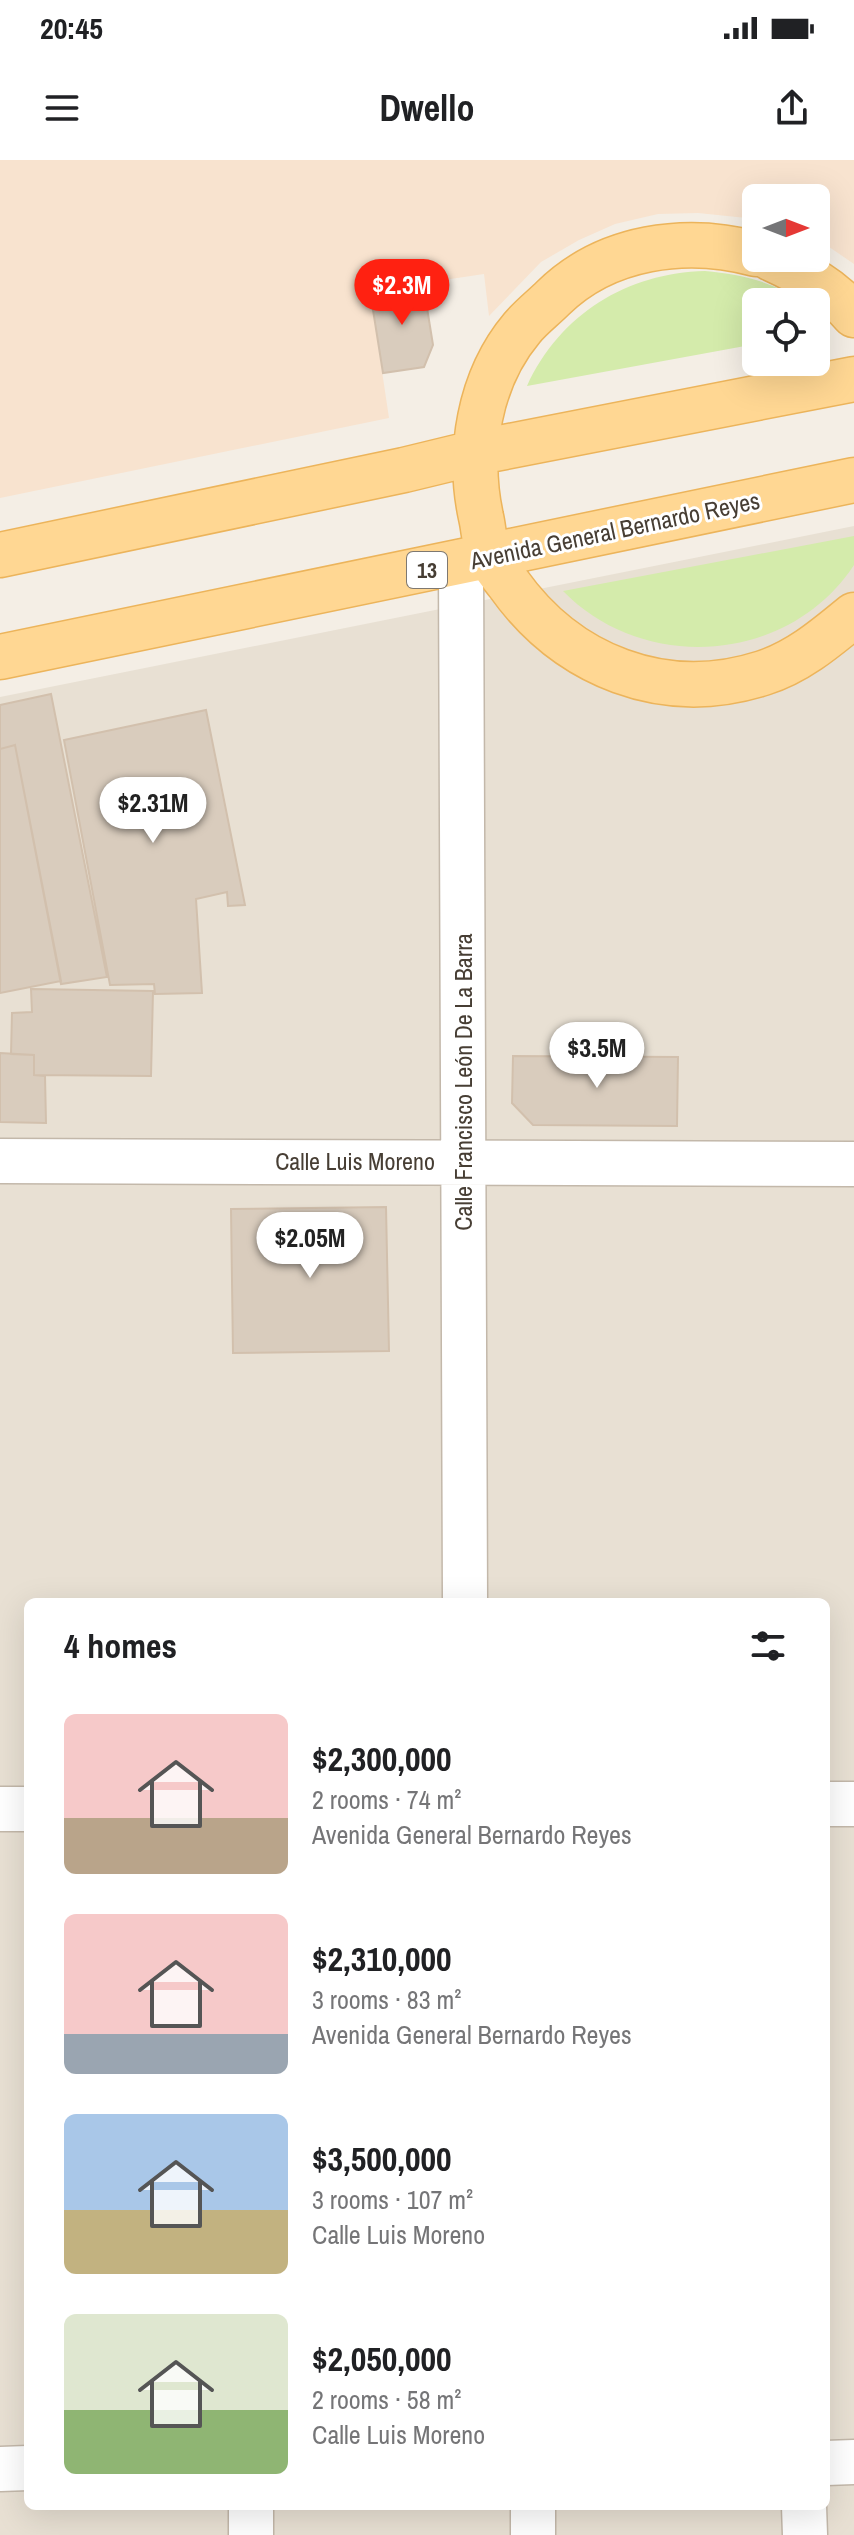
<!DOCTYPE html>
<html lang="en">
<head>
<meta charset="utf-8">
<style>
  body { margin:0; font-family:"Archivo Narrow",sans-serif; background:#f6f6f6; color:#202124; height:100vh; display:flex; flex-direction:column; font-size:30px; white-space:nowrap }
  * { box-sizing:border-box; margin:0 }
  p { font-size:26px; color:#757577 }
  .icon { flex:none; width:44px; height:44px; fill:none; stroke:currentColor; stroke-width:2; stroke-linecap:round; stroke-linejoin:round }
  .map { position:relative; flex:1; overflow:hidden }
  .details { position:absolute; left:24px; top:1438px; width:806px; height:912px; display:flex; flex-direction:column; background:#fff; border-radius:12px; box-shadow:0 8px 32px #0002 }
  .details>* { flex:none }
  .needle { width:52px; rotate:90deg }
  .buttons { position:absolute; left:742px; top:24px; display:grid; gap:16px }
  .buttons a { display:grid; place-items:center; width:88px; height:88px; border-radius:12px; background:#fff; box-shadow:0 8px 32px #0002; font-size:40px }
  .price { position:absolute; translate:-50% -68px; padding:0 18px; border-radius:28px; background:#fff; color:#222; font-size:26px; line-height:52px; filter:drop-shadow(0 2px 4px #0008) }
  .price::after { content:''; position:absolute; left:50%; top:48px; width:24px; height:18px; margin-left:-12px; background:inherit; clip-path:polygon(0 0,100% 0,50% 100%) }
  .price.current { background:#ff2111; color:#fff }
  ul { padding:0; list-style:none }
  li { display:flex; align-items:center; gap:24px; height:200px; padding:0 40px }
  li span { display:grid; place-items:center; flex:none; width:224px; height:160px; border-radius:12px; color:#555 }
  li>.icon { margin-inline-start:auto }
  span .icon { width:96px; height:96px; fill:#fffc; stroke-width:1 }
  li b { font-size:34px }
  h2 { display:flex; justify-content:space-between; align-items:center; height:96px; padding:0 40px; font-size:34px }
  .status { display:flex; justify-content:space-between; align-items:center; height:56px; padding:0 40px; background:#fff; direction:ltr }
  .status svg { height:22px; fill:currentColor }
  header { display:flex; justify-content:space-between; align-items:center; height:104px; padding:0 40px; background:#fff; font-size:36px; font-weight:700 }
  .map>svg:first-child { display:block }
</style>
</head>
<body>
<div class="status"><b>20:45</b><svg viewBox="0 0 49 12"><path d="M0 12V9h3v3zM5 12V6h3v6zM10 12V3h3v9zM15 12V0h3v12zM26 1h20v11H26zM47 4h2v5h-2z"/></svg></div>
<header><svg class="icon" aria-label="menu" viewBox="0 0 24 24"><path d="M4 6h16M4 12h16M4 18h16"/></svg>Dwello<svg class="icon" aria-label="share" viewBox="0 0 24 24"><path d="M12 15V3M7 8l5-5 5 5M5 13v7h14v-7"/></svg></header>
<div class="map">
<svg width="854" height="2375" viewBox="0 0 854 2375">
  <rect width="100%" height="100%" fill="#f4eee5"/>
  <path fill="#e8e0d3" fill-rule="evenodd" d="M854,366V2375H0V537ZM28,1442H826V2346H28Z"/>
  <path fill="#f8e3cf" d="M0,0H854V104L816,78V38H756V59L698,53L658,54L615,64L579,80L541,102L489,156L484,114L370,131L389,258L0,338Z"/>
  <path fill="#d4ebab" d="M705,111C740,114 774,122 803,142H756V184L527,226C560,154 627,113 705,111Z
    M854,376V405C789,504 644,514 563,431Z"/>
  <path fill="#d9ccbd" stroke="#d2c0ad" stroke-width="2" d="M423,123L433,185L424,207L383,213L370,131Z
    M51,534L107,817L61,824L15,585L0,589V545Z
    M206,550L245,745L228,746L227,732L196,739L202,833L155,834L154,824L110,825L64,580Z
    M15,585L61,821L0,833V589Z
    M31,829L153,831L151,916L34,915V895L11,894L12,853L32,852Z
    M0,893L34,895V915L45,916L46,963L0,962Z
    M513,896L678,897L677,966L533,965L512,943Z
    M386,1047L389,1191L233,1193L231,1049Z"/>
  <g fill="none" stroke-linecap="round" stroke-linejoin="round">
    <defs>
      <path id="minor" d="M461,402L465,1442
        M0,1001L854,1004
        M826,1644H854
        M0,1649H28
        M826,2303L854,2302
        M0,2309L28,2308
        M804,2346L805,2375
        M251,2375V2346
        M533,2375V2346"/>
      <path id="major" d="M756,94C686,75 606,86 553,138C543,148 531,157 522,168C479,219 467,293 481,357C484,369 484,386 490,398C495,407 502,415 508,423C567,506 664,545 763,513C798,502 826,478 854,455
        M770,98C801,112 832,129 854,155
        M0,395L404,310L474,293L854,219
        M0,497L854,320"/>
    </defs>
    <use href="#minor" stroke="#c3b8aa" stroke-width="47"/>
    <use href="#major" stroke="#ecb45b" stroke-width="47"/>
    <use href="#minor" stroke="#fff" stroke-width="44"/>
    <use href="#major" stroke="#ffd793" stroke-width="44"/>
  </g>
  <g text-anchor="middle" dominant-baseline="central" stroke-width="6" stroke-linejoin="round" paint-order="stroke">
    <rect fill="#fff" stroke="#7e7871" stroke-width="2" x="407" y="392" width="40" height="36" rx="6"/>
    <g font-size="22" font-weight="bold" fill="#473e34">
      <text x="427" y="410">13</text>
    </g>
    <g font-size="24" fill="#473e34" stroke="#fff">
      <text transform="translate(615 370) rotate(-12)">Avenida General Bernardo Reyes</text>
      <text transform="translate(463 922) rotate(-90)">Calle Francisco León De La Barra</text>
      <text x="355" y="1001">Calle Luis Moreno</text>
    </g>
  </g>
</svg>
<div class="buttons">
<a><svg class="needle" viewBox="-14 -14 28 28"><path d="M0-13l5 13h-10z" fill="#e53935"/><path d="M0 13l5-13h-10z" fill="#757577"/></svg></a>
<a><svg class="icon" aria-label="locate" viewBox="0 0 24 24"><circle cx="12" cy="12" r="6"/><path d="M12 2v4M12 18v4M2 12h4M18 12h4"/></svg></a>
</div>
<b class="price current" style="left:402px;top:167px">$2.3M</b>
<b class="price" style="left:153px;top:685px">$2.31M</b>
<b class="price" style="left:597px;top:930px">$3.5M</b>
<b class="price" style="left:310px;top:1120px">$2.05M</b>
<section class="details">
<h2>4 homes<svg class="icon" aria-label="filters" viewBox="0 0 24 24"><path d="M4 7h16M4 17h16"/><circle cx="9" cy="7" r="2"/><circle cx="15" cy="17" r="2"/></svg></h2>
<ul>
<li><span style="background:linear-gradient(#f6c9c9 65%,#b9a48a 0)"><svg class="icon" aria-label="home" viewBox="0 0 24 24"><path d="M3 11l9-7 9 7M6 9v11h12V9"/></svg></span><div><b>$2,300,000</b><p>2 rooms · 74 m²</p><p>Avenida General Bernardo Reyes</p></div></li>
<li><span style="background:linear-gradient(#f6c9c9 75%,#9aa5b1 0)"><svg class="icon" aria-label="home" viewBox="0 0 24 24"><path d="M3 11l9-7 9 7M6 9v11h12V9"/></svg></span><div><b>$2,310,000</b><p>3 rooms · 83 m²</p><p>Avenida General Bernardo Reyes</p></div></li>
<li><span style="background:linear-gradient(#a9c7e8 60%,#c2b280 0)"><svg class="icon" aria-label="home" viewBox="0 0 24 24"><path d="M3 11l9-7 9 7M6 9v11h12V9"/></svg></span><div><b>$3,500,000</b><p>3 rooms · 107 m²</p><p>Calle Luis Moreno</p></div></li>
<li><span style="background:linear-gradient(#dfe7d0 60%,#8fb573 0)"><svg class="icon" aria-label="home" viewBox="0 0 24 24"><path d="M3 11l9-7 9 7M6 9v11h12V9"/></svg></span><div><b>$2,050,000</b><p>2 rooms · 58 m²</p><p>Calle Luis Moreno</p></div></li>
</ul>
</section>
</div>
</body>
</html>
